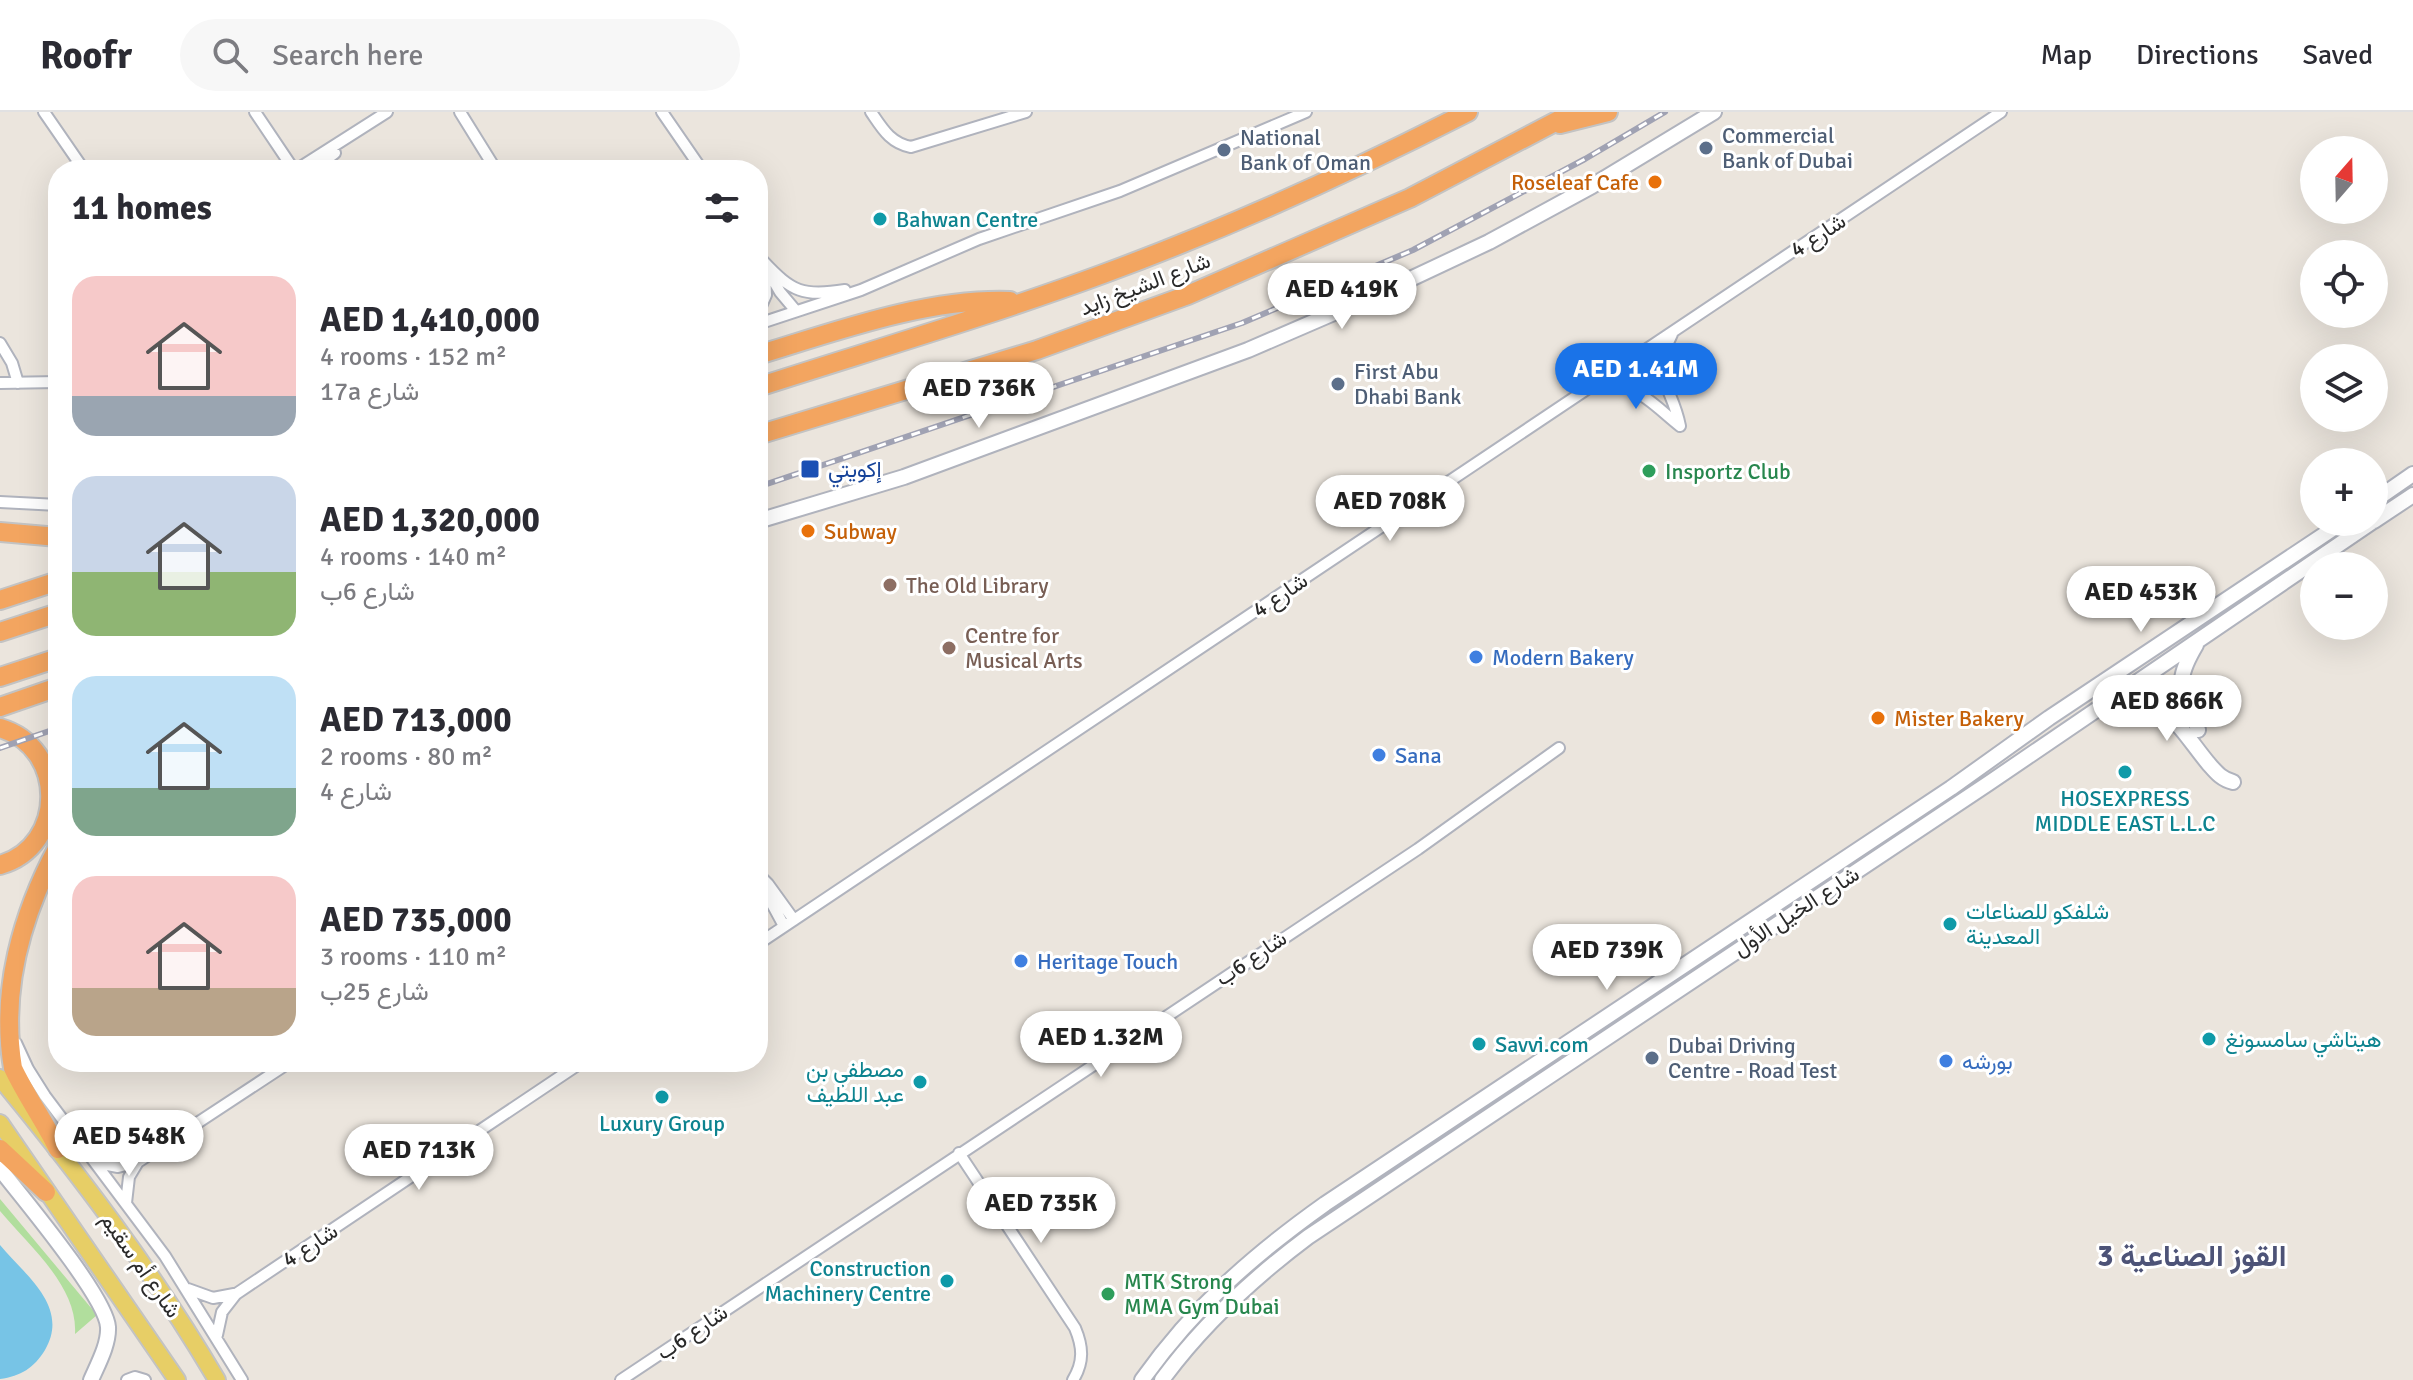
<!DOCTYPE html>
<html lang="en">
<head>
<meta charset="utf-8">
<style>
  body { margin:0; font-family:Signika,Vazirmatn,sans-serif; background:#f7f7f7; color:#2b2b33; height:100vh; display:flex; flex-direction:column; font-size:30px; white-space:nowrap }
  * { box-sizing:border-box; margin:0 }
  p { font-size:26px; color:#7c7c81 }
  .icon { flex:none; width:44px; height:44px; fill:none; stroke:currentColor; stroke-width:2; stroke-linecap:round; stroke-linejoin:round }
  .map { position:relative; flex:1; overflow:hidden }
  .drawer { position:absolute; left:48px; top:48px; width:720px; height:912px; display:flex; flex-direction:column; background:#fff; border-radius:32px; box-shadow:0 8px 32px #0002 }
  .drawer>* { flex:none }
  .needle { width:52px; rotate:20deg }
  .controls { position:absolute; left:2300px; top:24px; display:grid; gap:16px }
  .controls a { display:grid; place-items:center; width:88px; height:88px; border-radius:50%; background:#fff; box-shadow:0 8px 32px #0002; font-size:40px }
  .price { position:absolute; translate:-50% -68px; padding:0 18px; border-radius:28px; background:#fff; color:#222; font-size:26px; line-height:52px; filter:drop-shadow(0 2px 4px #0008) }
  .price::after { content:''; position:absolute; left:50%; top:48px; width:24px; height:18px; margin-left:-12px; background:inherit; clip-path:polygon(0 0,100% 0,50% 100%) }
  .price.selected { background:#1a73e8; color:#fff }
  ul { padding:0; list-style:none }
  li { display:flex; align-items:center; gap:24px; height:200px; padding:0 24px }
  li span { display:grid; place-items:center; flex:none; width:224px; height:160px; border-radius:24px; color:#555 }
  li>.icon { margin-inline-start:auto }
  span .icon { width:96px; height:96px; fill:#fffc; stroke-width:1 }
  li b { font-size:34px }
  h2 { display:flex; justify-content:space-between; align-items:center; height:96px; padding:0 24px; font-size:34px }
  header { display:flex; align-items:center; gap:48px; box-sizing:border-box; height:112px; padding:0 40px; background:#fff; border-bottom:2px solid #e1e1e2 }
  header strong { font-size:38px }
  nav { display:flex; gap:44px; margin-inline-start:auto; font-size:28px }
  .search { width:560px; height:72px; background:#f7f7f7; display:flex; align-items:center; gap:20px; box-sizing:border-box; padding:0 28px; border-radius:44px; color:#7c7c81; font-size:30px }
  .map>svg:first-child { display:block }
</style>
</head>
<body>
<header>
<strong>Roofr</strong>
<div class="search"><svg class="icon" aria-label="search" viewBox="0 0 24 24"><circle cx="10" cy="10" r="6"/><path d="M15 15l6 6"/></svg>Search here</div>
<nav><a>Map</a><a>Directions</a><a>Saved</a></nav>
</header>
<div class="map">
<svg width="2413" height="1268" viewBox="0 0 2413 1268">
  <rect width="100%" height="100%" fill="#ebe5dd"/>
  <path fill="#b1de9d" d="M0,1087L97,1203L75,1222C78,1174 29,1134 0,1099Z"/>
  <path fill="#77c4e6" d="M0,1133C26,1164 70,1195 45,1238C34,1256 21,1264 0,1267Z"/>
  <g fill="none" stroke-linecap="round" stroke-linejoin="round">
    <defs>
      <path id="street" d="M44,0L84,58
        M255,0L294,58
        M460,0L496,58
        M662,0L702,58
        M871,0C882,16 890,31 911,35L1026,0
        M296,58L387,0
        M312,58L335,41
        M758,142L780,180L796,199
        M763,149C792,180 803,185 845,178
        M758,201L766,183L765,159
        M758,212L861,178L979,127L1120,79L1306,0
        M1672,222C1650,266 1672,273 1680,314
        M0,231L12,251L18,271
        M0,271L58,270
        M1594,274C1633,266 1652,292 1680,314
        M0,390L58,393
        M758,762L768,772L794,808
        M758,766L784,814
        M758,832L2001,0
        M16,931L28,957L45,984L165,1144L242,1268
        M959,1041L1075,1216C1083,1235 1084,1250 1073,1268
        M97,1051L118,1055L138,1050L290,950
        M126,1091L129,1065L138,1050
        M188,1177L213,1186L234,1182
        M217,1223L222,1200L236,1182L582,950
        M127,1268L135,1265L145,1268
        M621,1268L1418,737L1559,636"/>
      <path id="secondary" d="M2374,389L2413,362
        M758,409L904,365L1248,238L1387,178L1489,130L1592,74L1714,0
        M2374,409L2413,383
        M2196,533C2170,577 2186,575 2198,618
        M2109,596C2162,576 2179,616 2208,651C2216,660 2221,667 2233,670
        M0,1057C22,1085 106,1185 108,1215C109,1232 98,1252 91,1268
        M1142,1268C1194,1195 1252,1144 1325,1092L1951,676L2049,606L2343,410
        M1162,1268C1203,1212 1252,1167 1308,1125L1989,671L2372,410"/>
      <path id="primary" d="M0,966C79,1062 154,1161 217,1268
        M0,1011L177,1268"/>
      <path id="highway" d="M1560,12L1608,0
        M758,243C837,219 927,186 1010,189
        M758,275C873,238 989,204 1103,162C1228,116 1349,61 1468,0
        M758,323L1037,238L1188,183L1410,86L1574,0
        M0,420L58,425
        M0,488L58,469
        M0,520L58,501
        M0,565L58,546
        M0,595L58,575
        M0,616C67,635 67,734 0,753
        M58,735C22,802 0,879 13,956C26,984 45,1010 58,1037
        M0,1037L46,1080"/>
    </defs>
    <use href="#street" stroke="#b0b3bd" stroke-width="14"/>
    <use href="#secondary" stroke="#b0b3bd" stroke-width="18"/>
    <use href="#primary" stroke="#c3c3c3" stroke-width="20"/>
    <use href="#highway" stroke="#c3c3c3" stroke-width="22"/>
    <use href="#street" stroke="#fff" stroke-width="10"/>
    <use href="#secondary" stroke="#fff" stroke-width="14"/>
    <use href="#primary" stroke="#e7ce66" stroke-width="16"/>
    <use href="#highway" stroke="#f3a560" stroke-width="18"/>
    <defs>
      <path id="rail" d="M758,375L1242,211L1413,138L1585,47L1665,0
        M0,636L58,616"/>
    </defs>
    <use href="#rail" stroke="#a0a2b3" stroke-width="6"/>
    <use href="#rail" stroke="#fff" stroke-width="3" stroke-dasharray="9" stroke-linecap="butt"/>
  </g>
  <g fill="#5c6f8a" stroke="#fff" stroke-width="3">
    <circle cx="1706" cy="36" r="8"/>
    <circle cx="1224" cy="38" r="8"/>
    <circle cx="1338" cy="272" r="8"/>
    <circle cx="1652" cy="946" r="8"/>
  </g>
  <g fill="#e8710a" stroke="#fff" stroke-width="3">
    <circle cx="1655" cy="70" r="8"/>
    <circle cx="808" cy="419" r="8"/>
    <circle cx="1878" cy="606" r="8"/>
  </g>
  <g fill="#0f9aa8" stroke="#fff" stroke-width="3">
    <circle cx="880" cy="107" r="8"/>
    <circle cx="2125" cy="660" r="8"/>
    <circle cx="1950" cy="812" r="8"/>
    <circle cx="2209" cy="927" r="8"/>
    <circle cx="1479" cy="932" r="8"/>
    <circle cx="920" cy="970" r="8"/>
    <circle cx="662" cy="985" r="8"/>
    <circle cx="947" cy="1169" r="8"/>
  </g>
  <rect fill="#1a4fb4" stroke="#fff" stroke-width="3" x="800" y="347" width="20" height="20" rx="4"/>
  <g fill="#2e9e5b" stroke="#fff" stroke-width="3">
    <circle cx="1649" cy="359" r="8"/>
    <circle cx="1108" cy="1182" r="8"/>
  </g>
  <g fill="#8d6e63" stroke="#fff" stroke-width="3">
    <circle cx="890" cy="473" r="8"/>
    <circle cx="949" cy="536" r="8"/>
  </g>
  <g fill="#3f7fe0" stroke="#fff" stroke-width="3">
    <circle cx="1476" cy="545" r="8"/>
    <circle cx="1379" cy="643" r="8"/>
    <circle cx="1021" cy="849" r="8"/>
    <circle cx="1946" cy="949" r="8"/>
  </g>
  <g text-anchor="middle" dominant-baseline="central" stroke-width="6" stroke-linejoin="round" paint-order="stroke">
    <g font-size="22" fill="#4e5e75" stroke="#fff" text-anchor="start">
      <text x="1722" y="23">Commercial<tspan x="1722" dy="25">Bank of Dubai</tspan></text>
      <text x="1240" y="25">National<tspan x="1240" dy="25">Bank of Oman</tspan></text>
      <text x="1354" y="259">First Abu<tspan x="1354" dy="25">Dhabi Bank</tspan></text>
      <text x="1668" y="933">Dubai Driving<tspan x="1668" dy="25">Centre - Road Test</tspan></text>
    </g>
    <g font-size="22" fill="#c56008" stroke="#fff" text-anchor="start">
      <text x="1639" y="70" text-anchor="end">Roseleaf Cafe</text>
      <text x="824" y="419">Subway</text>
      <text x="1894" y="606">Mister Bakery</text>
    </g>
    <g font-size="22" fill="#0d838f" stroke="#fff" text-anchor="start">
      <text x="896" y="107">Bahwan Centre</text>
      <text x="2125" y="686" text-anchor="middle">HOSEXPRESS<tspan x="2125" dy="25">MIDDLE EAST L.L.C</tspan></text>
      <text x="1966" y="799">شلفكو للصناعات<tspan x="1966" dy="25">المعدينة</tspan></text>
      <text x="2225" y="927">هيتاشي سامسونغ</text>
      <text x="1495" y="932">Savvi.com</text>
      <text x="904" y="957" text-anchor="end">مصطفي بن<tspan x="904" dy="25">عبد اللطيف</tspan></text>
      <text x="662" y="1011" text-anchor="middle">Luxury Group</text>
      <text x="931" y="1156" text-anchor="end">Construction<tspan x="931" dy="25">Machinery Centre</tspan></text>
    </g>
    <g font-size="22" fill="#2a2a2a" stroke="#fff">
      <text transform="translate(1818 123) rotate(-33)">شارع 4</text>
      <text transform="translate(1145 172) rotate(-21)">شارع الشيخ زايد</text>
      <text transform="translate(1280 483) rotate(-34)">شارع 4</text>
      <text transform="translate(1796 799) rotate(-33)">شارع الخيل الأول</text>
      <text transform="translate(1251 846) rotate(-34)">شارع 6ب</text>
      <text transform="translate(310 1133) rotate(-33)">شارع 4</text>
      <text transform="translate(141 1153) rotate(55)">شارع أم سقيم</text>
      <text transform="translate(692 1220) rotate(-34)">شارع 6ب</text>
    </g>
    <g font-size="22" fill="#164399" stroke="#fff" text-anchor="start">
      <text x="828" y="357">إكويتي</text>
    </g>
    <g font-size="22" fill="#27864d" stroke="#fff" text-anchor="start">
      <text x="1665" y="359">Insportz Club</text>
      <text x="1124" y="1169">MTK Strong<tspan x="1124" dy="25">MMA Gym Dubai</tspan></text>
    </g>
    <g font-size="22" fill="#785e54" stroke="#fff" text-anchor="start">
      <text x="906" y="473">The Old Library</text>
      <text x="965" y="523">Centre for<tspan x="965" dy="25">Musical Arts</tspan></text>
    </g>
    <g font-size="22" fill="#366cbe" stroke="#fff" text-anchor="start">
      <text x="1492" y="545">Modern Bakery</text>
      <text x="1395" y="643">Sana</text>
      <text x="1037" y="849">Heritage Touch</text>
      <text x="1962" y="949">بورشه</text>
    </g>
    <g font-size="30" font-weight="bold" fill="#4d5377" stroke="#fff">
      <text x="2192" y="1144">القوز الصناعية 3</text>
    </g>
  </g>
</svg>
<div class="controls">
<a><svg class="needle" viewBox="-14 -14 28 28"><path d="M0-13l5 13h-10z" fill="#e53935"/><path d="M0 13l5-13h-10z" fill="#7c7c81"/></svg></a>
<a><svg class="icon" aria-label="locate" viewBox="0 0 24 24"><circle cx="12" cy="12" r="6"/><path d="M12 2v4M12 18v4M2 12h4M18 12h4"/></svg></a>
<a><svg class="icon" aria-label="layers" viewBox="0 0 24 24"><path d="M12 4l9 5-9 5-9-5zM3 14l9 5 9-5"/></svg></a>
<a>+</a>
<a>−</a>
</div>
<b class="price" style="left:1342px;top:219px">AED 419K</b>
<b class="price selected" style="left:1636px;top:299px">AED 1.41M</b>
<b class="price" style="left:979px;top:318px">AED 736K</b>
<b class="price" style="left:1390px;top:431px">AED 708K</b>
<b class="price" style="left:2141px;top:522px">AED 453K</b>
<b class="price" style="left:2167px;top:631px">AED 866K</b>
<b class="price" style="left:1607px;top:880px">AED 739K</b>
<b class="price" style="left:1101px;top:967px">AED 1.32M</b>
<b class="price" style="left:129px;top:1066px">AED 548K</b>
<b class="price" style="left:419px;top:1080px">AED 713K</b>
<b class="price" style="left:1041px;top:1133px">AED 735K</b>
<section class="drawer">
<h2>11 homes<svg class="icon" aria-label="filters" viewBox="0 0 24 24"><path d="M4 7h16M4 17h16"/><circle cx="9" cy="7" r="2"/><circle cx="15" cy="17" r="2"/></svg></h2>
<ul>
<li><span style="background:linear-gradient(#f6c9c9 75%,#9aa5b1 0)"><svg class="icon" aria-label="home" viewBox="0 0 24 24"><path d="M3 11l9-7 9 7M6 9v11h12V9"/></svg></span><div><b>AED 1,410,000</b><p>4 rooms · 152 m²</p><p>17a شارع</p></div></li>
<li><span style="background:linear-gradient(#c9d6e8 60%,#8fb573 0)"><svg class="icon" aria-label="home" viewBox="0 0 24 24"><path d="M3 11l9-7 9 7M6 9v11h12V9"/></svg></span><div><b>AED 1,320,000</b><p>4 rooms · 140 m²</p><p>شارع 6ب</p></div></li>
<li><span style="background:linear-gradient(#bfe0f5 70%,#7fa58c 0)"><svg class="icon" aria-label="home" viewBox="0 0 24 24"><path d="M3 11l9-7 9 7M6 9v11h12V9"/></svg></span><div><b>AED 713,000</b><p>2 rooms · 80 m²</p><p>شارع 4</p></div></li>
<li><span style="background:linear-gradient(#f6c9c9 70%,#b9a48a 0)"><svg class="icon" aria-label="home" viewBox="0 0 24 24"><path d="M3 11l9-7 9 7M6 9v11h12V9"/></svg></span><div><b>AED 735,000</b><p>3 rooms · 110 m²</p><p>شارع 25ب</p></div></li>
</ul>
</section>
</div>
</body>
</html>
